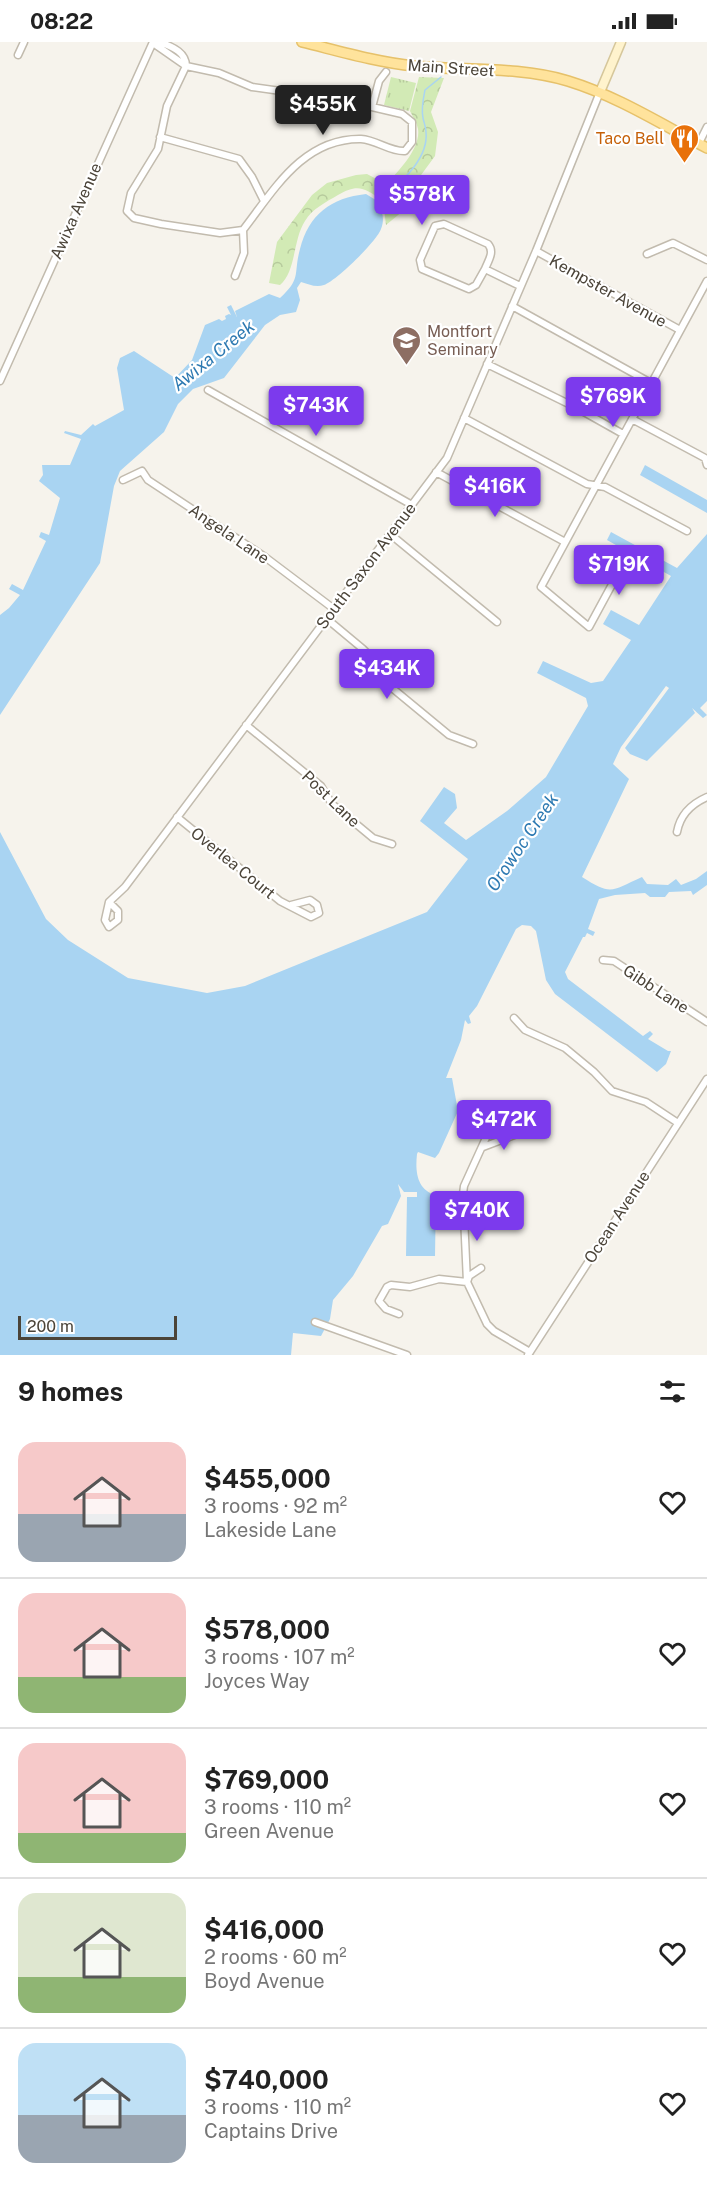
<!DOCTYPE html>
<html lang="en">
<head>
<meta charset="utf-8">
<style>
  body { margin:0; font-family:"Public Sans",sans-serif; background:#f6f6f6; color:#222; height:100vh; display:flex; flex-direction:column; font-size:22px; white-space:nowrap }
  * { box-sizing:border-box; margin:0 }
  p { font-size:20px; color:#767676 }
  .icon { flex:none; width:33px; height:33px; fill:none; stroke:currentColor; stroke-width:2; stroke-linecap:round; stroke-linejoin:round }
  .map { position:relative; height:1313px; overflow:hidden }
  .details { display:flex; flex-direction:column; background:#fff; flex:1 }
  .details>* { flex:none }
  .scale { position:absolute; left:18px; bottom:15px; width:159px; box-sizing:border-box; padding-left:6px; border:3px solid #4b4439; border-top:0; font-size:16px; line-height:21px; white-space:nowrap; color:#4b4439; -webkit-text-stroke:4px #fff; paint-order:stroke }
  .price { position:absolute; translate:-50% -51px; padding:0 14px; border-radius:6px; background:#7c3aed; color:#fff; font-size:20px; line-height:39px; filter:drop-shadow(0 2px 3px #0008) }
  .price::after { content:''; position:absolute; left:50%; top:36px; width:18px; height:14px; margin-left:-9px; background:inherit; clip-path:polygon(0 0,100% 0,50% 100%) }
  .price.on { background:#222; color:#fff }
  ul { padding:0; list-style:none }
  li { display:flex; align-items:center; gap:18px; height:150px; padding:0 18px }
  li+li { border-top:2px solid #e0e0e0 }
  li span { display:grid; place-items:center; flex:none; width:168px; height:120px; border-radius:18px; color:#555 }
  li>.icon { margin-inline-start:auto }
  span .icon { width:72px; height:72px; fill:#fffc; stroke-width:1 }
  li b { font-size:26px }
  h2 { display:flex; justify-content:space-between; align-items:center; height:72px; padding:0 18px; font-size:26px }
  .status { display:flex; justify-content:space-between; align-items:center; height:42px; padding:0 30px; background:#fff; direction:ltr }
  .status svg { height:16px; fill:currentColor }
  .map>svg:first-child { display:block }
</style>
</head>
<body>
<div class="status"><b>08:22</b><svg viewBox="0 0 49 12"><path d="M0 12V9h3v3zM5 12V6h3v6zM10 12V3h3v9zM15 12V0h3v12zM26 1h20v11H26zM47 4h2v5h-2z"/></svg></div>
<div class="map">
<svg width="707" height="1313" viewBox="0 0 707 1313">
  <defs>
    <pattern id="grass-tufts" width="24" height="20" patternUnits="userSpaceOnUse" patternTransform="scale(1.5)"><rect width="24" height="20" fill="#d2eab5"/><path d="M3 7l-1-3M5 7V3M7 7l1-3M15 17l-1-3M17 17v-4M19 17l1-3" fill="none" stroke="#b6ca9c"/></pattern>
    <pattern id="forest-crowns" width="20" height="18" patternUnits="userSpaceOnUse" patternTransform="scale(1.5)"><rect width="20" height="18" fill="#d2eab5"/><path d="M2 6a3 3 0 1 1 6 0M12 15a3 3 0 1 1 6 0" fill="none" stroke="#b6ca9c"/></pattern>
  </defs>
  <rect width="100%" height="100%" fill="#f6f3ec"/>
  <path fill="url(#grass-tufts)" d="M391,35L416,41L409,69L384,63Z"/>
  <path fill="url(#forest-crowns)" d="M419,35L444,36L431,70L438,90L435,114L413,144L403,169L386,183L383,159C365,146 358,141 338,153C326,160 312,167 305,179C293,197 296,230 280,243L269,241L277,200L312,153L327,141L356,133L367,132L386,142C398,130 421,106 418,87C417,81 413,75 410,69Z"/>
  <path fill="#a9d4f2" d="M366,152L379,160C382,170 385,177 381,187C377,199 336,239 324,243C316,246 308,242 301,240L297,246L300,258L296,270L280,273L265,283L224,336L193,347L178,362L164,390L120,429L114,444L100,521L0,673V573L9,566L20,553L9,547L12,542L23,548L46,499L39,495L41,490L49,493L60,456L39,439L43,433L42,423H70L81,397L64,391L65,389L81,393L93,382L95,384L124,368L117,326L120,316L134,309L175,336L192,318L205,283L219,277L222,279L226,277L225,274L229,272L231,273L227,265L231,263L237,275L235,269L269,252L280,256C302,236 293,232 300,207C309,172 331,156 366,152Z
    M645,423L707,458V471L640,433Z
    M611,490L677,526L707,492V659L700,666L707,673L703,676L692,666L695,671L647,719L630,712L625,706L669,646L666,644L621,705L613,722L629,737L582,835C612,854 611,849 642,835L647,842L668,843L676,837L681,843L696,837L707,829V843L693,853L691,849L669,850L665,855H650L645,851L615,853L599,857L588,887L595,890L593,894L587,891L585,895H583L565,930L568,937L643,994L650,989L653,992L648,997L668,1009H671L666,1022L657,1030L555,952L546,938L536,889L531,884L522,883L516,887L477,964L469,974L471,981L468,982L465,978L461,998L446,1036H452L458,1069L439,1111L435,1116L418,1110L417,1112C415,1130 417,1148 436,1153L435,1214H406L407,1155H417V1150H404L398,1142L401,1154L388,1182L382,1184L353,1234L333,1258L330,1277L321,1294L293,1291L291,1313H0V790L46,877L68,898L128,936L207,951L245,944L427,870L468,817L420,779L444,745L455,752L457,766L444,781L466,798L507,769L546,735L588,664L586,656L537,631L543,619L591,641L603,639L631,598L603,582L611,568L639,583L671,534L607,498Z"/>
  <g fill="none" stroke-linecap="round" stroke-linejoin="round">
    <path stroke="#a9d4f2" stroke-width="1.5" d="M378,161C397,143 429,119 426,90C426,85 424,81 423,76C421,67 423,58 425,48L441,35"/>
    <defs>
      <path id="street" d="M160,0C172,5 186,10 186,24L167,64L158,107L131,151L127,169L134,176L161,182L220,191L243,188
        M153,1L186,24L219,31L252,45L316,54L343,64L372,65L402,72L412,80V100L405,109C390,110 377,98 361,97C303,96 274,148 243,188
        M18,13L24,0
        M372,65L379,39L386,30
        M160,95L239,117L252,135L264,159
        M699,101L707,85
        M536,209L680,288
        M647,212L673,201L707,218
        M485,227L476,243L469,247L422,227L420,218L435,184L444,182L488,202C495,210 488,219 485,227L520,244
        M235,234L244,211L243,188
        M512,264L651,341
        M487,322L575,365L623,392
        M0,339L153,0
        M208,348L412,463
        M464,376L587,442L605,445L687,489
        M632,377L705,416L707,423
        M436,430L565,500
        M123,438L142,429L148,438L265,515L334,567
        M390,492L497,580
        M628,513L589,585L541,545L707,239
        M327,577L363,607L371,615L380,636L449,693L473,702
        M246,683L321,744L332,762L373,796L392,802
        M177,775L280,859L311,875L319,871L317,863L310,858L291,863
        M677,790C680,773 691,762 707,755
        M109,860L118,869V878L109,885L105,878L109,860L125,845L447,416L536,209L600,50
        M603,918L614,919L707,980
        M514,976L525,988L565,1006L594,1030L612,1049L646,1060L678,1081
        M495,1076L464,1144L463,1152L467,1240L487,1282L494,1289L530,1310
        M483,1105L517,1092
        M399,1272L386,1267L379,1259L387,1245L391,1243L410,1245L439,1237L467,1240L469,1234L481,1226
        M315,1280L407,1313
        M528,1313L707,1037"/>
      <path id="secondary" d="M600,50L621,0"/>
      <path id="primary" d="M302,0C339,9 376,20 414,24C464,29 518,24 568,39C617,54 661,82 707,106"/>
    </defs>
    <use href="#street" stroke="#c2bbae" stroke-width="9"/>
    <use href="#secondary" stroke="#d6c79b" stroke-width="11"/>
    <use href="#primary" stroke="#e6c16a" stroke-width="12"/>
    <use href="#street" stroke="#fff" stroke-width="6"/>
    <use href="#secondary" stroke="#fff3cd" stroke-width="8"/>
    <use href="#primary" stroke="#ffe39c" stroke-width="9"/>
  </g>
  <defs>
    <symbol id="restaurant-pin" viewBox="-11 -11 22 30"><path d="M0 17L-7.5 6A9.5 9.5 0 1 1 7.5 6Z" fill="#e8710a" stroke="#fff"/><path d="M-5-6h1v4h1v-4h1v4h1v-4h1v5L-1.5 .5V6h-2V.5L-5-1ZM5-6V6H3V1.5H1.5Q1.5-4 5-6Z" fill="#fff"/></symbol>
    <symbol id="school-pin" viewBox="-11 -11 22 30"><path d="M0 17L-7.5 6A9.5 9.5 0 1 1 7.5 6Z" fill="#8d6e63" stroke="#fff"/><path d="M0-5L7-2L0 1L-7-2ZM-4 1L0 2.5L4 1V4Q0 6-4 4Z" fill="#fff"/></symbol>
  </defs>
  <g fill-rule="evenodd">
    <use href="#restaurant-pin" x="668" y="80" width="33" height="45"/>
    <use href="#school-pin" x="390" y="282" width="33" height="45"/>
  </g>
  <g text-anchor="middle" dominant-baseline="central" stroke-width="4.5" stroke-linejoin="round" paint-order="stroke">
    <g font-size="16" fill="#4b4439" stroke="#fff">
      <text transform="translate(451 26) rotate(4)">Main Street</text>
      <text transform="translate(76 169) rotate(-66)">Awixa Avenue</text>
      <text transform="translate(608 249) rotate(29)">Kempster Avenue</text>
      <text transform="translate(229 492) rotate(34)">Angela Lane</text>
      <text transform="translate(366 524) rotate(-53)">South Saxon Avenue</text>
      <text transform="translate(331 757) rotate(44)">Post Lane</text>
      <text transform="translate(233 821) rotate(39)">Overlea Court</text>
      <text transform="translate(656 947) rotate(33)">Gibb Lane</text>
      <text transform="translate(617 1175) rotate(-57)">Ocean Avenue</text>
    </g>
    <g font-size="16" fill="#c56008" stroke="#fff" text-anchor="end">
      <text x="664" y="96">Taco Bell</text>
    </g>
    <g font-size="16" fill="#785e54" stroke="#fff" text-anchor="start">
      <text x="427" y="289">Montfort<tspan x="427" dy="18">Seminary</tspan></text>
    </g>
    <g font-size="18" font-style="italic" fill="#2e7ab2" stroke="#fff">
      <text transform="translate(213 313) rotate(-39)">Awixa Creek</text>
      <text transform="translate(522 800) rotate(-56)">Orowoc Creek</text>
    </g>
  </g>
</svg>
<div class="scale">200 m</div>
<b class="price on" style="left:323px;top:94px">$455K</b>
<b class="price" style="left:422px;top:184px">$578K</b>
<b class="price" style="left:613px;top:386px">$769K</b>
<b class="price" style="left:316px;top:395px">$743K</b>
<b class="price" style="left:495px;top:476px">$416K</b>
<b class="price" style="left:619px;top:554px">$719K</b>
<b class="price" style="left:387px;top:658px">$434K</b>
<b class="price" style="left:504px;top:1109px">$472K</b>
<b class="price" style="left:477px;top:1200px">$740K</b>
</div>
<section class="details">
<h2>9 homes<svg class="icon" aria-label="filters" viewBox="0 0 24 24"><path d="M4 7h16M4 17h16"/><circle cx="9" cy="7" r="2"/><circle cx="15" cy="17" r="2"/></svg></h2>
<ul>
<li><span style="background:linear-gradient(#f6c9c9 60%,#9aa5b1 0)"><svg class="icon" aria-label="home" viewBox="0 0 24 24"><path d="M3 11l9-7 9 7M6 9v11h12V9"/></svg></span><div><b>$455,000</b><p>3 rooms · 92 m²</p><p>Lakeside Lane</p></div><svg class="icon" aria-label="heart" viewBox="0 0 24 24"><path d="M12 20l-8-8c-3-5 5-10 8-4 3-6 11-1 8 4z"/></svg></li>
<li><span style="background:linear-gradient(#f6c9c9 70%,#8fb573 0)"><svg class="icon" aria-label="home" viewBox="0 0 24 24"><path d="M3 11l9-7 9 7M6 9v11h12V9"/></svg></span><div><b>$578,000</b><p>3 rooms · 107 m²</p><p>Joyces Way</p></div><svg class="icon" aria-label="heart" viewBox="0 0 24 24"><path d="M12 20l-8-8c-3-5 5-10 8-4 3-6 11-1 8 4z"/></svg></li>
<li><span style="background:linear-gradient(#f6c9c9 75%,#8fb573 0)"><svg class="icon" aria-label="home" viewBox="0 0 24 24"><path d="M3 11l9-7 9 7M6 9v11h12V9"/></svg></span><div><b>$769,000</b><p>3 rooms · 110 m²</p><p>Green Avenue</p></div><svg class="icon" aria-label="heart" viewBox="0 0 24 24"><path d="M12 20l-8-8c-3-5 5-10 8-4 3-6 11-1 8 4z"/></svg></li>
<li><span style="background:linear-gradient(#dfe7d0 70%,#8fb573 0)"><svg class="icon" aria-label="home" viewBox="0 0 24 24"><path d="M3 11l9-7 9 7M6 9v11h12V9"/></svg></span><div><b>$416,000</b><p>2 rooms · 60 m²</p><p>Boyd Avenue</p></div><svg class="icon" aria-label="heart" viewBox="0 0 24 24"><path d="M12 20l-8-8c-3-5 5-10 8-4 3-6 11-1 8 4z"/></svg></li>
<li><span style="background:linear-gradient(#bfe0f5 60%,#9aa5b1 0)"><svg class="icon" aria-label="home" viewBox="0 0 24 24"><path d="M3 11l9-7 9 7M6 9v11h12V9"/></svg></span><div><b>$740,000</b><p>3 rooms · 110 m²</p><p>Captains Drive</p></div><svg class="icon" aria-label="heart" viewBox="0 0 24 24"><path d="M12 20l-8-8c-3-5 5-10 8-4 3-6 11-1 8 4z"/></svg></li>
</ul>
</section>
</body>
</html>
